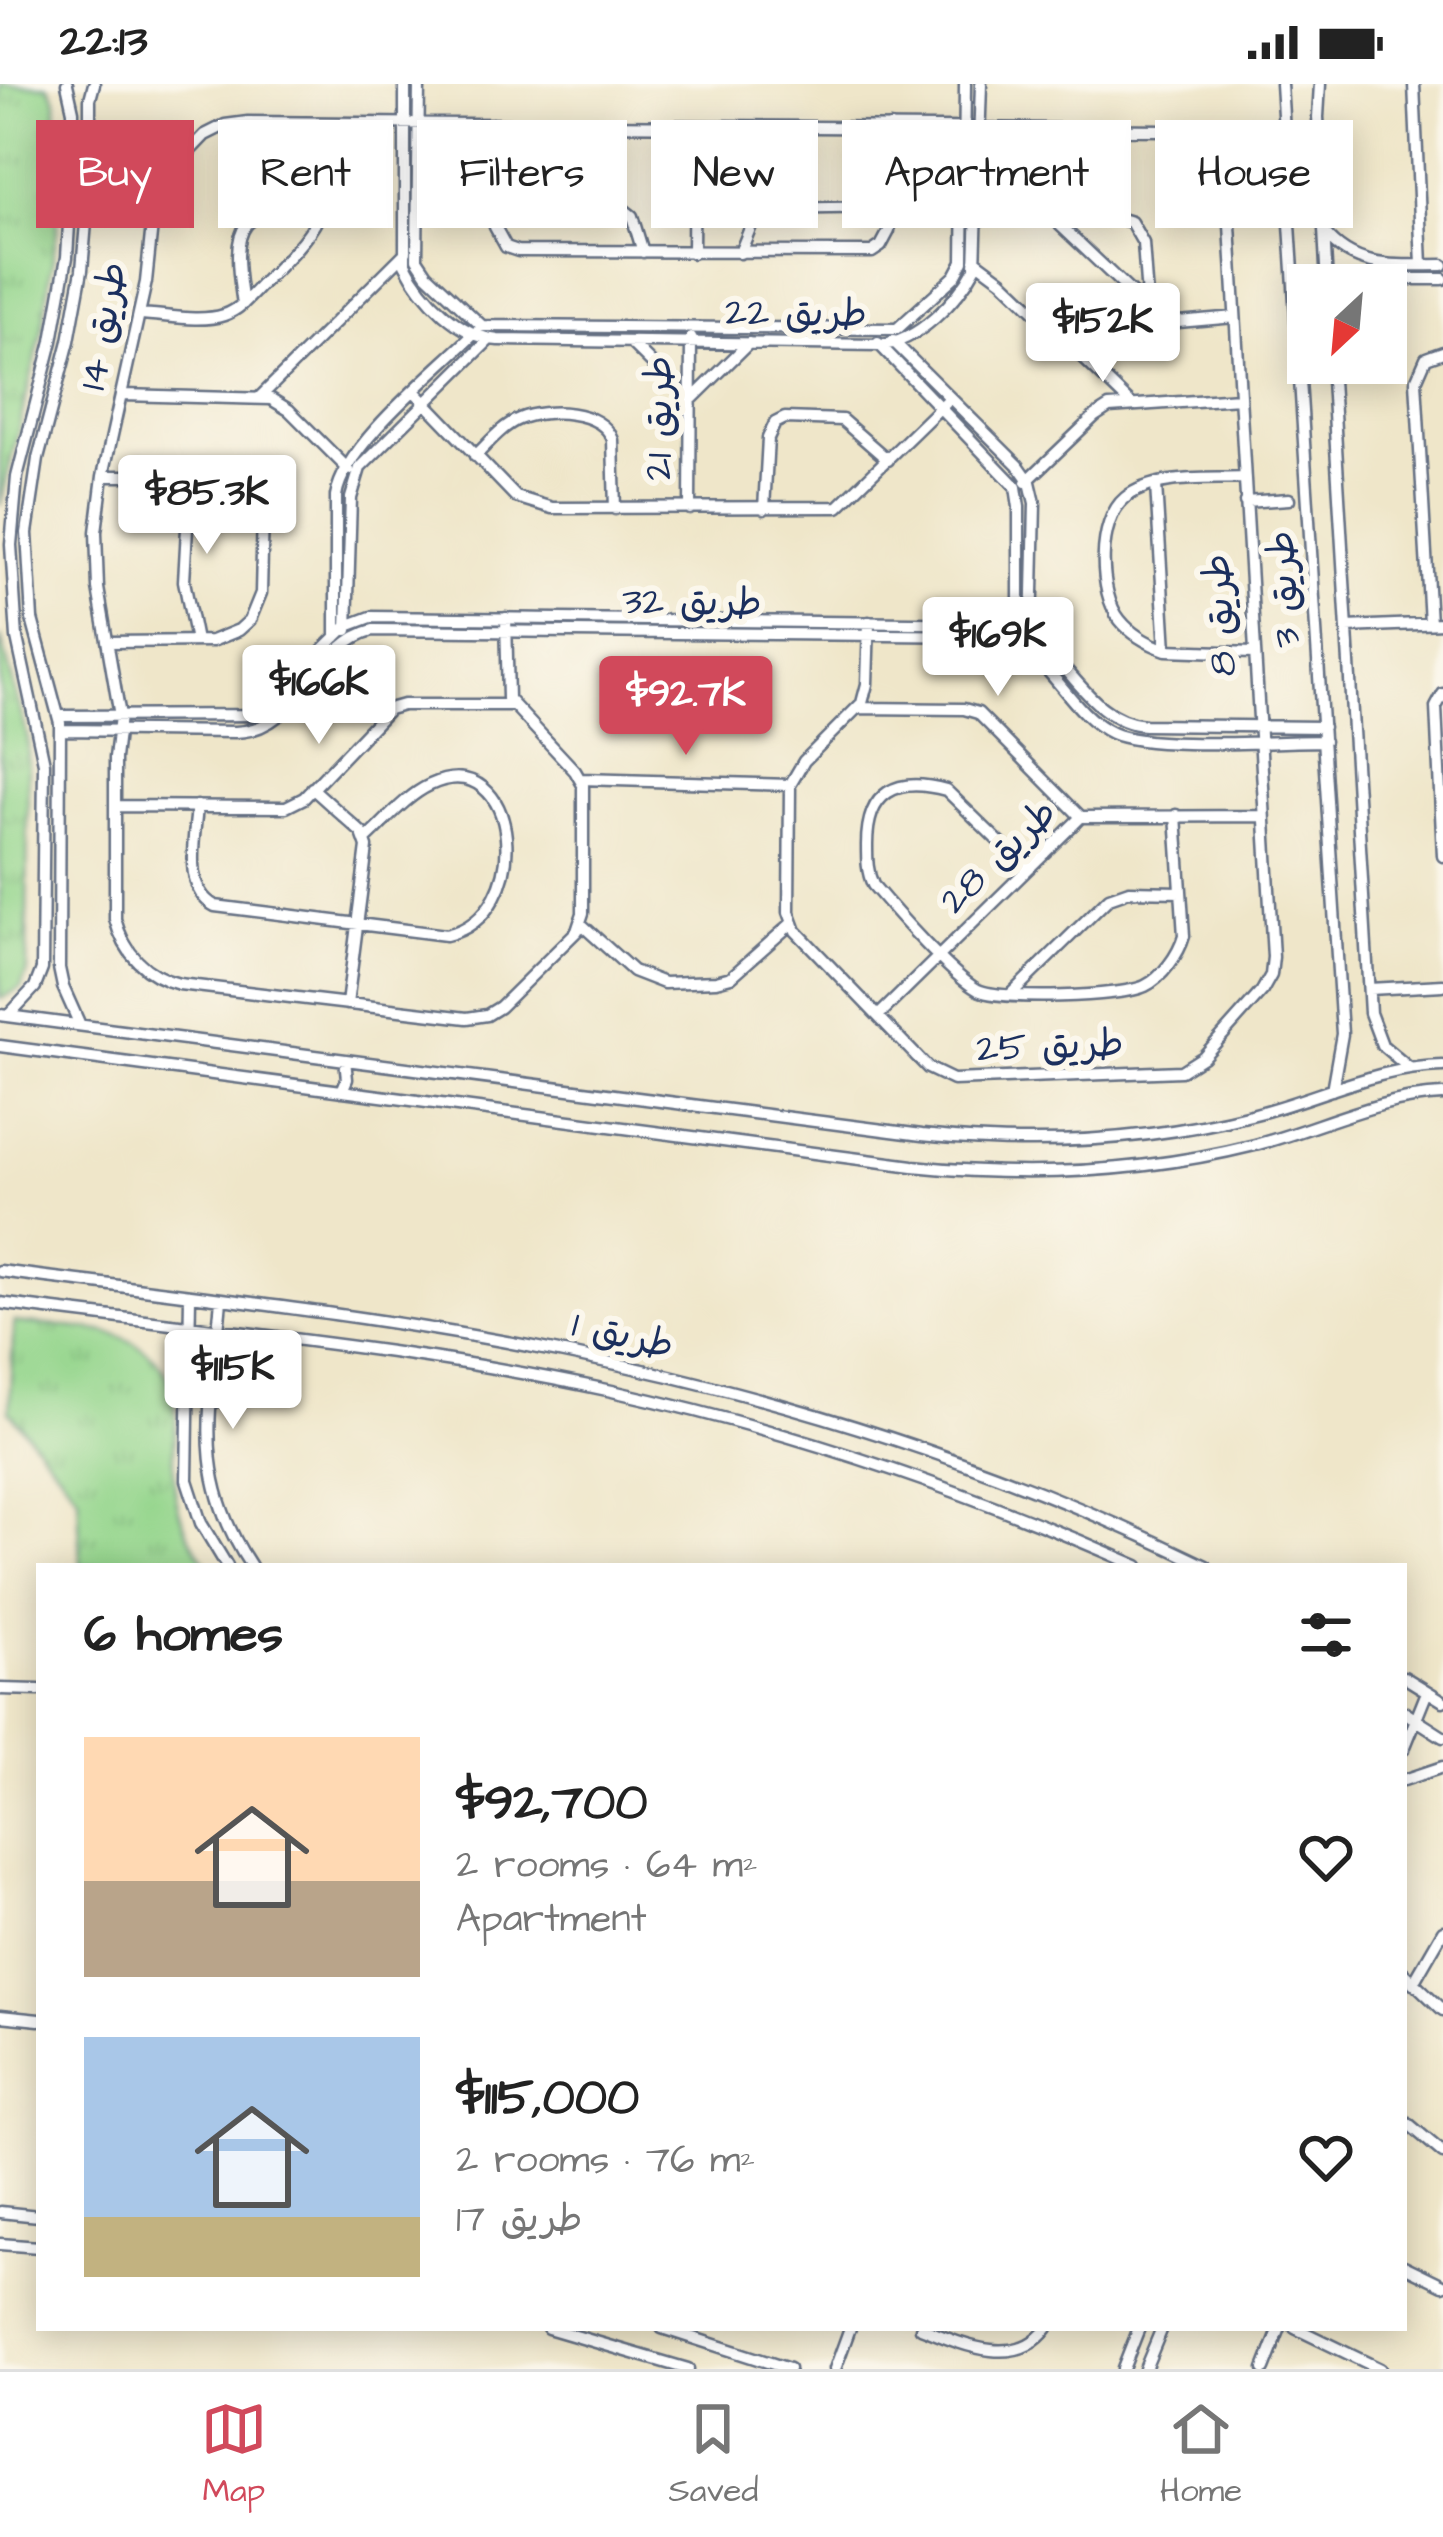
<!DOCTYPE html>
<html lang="en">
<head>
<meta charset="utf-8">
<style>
  body { margin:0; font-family:"Architects Daughter","Playpen Sans Arabic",sans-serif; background:#f2f2f2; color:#222; height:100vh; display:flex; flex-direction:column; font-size:45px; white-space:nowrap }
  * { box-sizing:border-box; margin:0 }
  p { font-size:39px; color:#767676 }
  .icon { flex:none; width:66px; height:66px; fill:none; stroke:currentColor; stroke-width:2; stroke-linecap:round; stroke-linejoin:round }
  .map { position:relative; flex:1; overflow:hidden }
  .drawer { position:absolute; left:36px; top:1479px; width:1371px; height:768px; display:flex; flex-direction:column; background:#fff; border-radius:0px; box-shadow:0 6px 30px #0003 }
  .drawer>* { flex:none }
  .guide { position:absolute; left:36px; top:36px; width:1371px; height:108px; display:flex; gap:24px }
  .needle { width:78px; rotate:206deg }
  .fabs { position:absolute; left:1287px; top:180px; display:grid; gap:24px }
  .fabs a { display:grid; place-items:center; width:120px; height:120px; border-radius:0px; background:#fff; box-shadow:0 6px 30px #0003; font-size:60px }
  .price { position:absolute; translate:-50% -102px; padding:0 27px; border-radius:12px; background:#fff; color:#222; font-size:39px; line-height:78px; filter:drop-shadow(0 3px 6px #0008) }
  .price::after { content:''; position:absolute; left:50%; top:72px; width:36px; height:27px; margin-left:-18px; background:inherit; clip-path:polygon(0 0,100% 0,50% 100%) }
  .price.on { background:#d1495b; color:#fff }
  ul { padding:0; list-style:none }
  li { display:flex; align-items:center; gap:36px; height:300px; padding:0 48px }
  li span { display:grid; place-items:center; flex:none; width:336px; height:240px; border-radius:0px; color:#555 }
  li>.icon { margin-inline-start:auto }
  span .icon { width:144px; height:144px; fill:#fffc; stroke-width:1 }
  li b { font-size:51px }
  h2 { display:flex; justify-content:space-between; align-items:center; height:144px; padding:0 48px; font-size:51px }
  .tag { padding:0 42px; border-radius:0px; background:#fff; box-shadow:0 6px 30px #0003; font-size:42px; line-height:108px }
  .tag.on { background:#d1495b; color:#fff }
  .status { display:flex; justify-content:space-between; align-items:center; height:84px; padding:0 60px; background:#fff; direction:ltr }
  .status svg { height:33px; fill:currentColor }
  .dock { display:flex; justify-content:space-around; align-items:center; height:168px; border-top:3px solid #e0e0e0; background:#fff; font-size:33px; color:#767676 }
  .dock a { display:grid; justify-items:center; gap:6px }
  .dock .on { color:#d1495b }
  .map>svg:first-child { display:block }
</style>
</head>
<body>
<div class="status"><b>22:13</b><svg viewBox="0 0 49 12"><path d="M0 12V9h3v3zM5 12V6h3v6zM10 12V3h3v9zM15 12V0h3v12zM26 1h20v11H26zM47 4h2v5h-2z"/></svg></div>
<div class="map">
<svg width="1443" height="2285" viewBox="0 0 1443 2285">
  <defs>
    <pattern id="park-tufts" width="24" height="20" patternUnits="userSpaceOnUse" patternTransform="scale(3)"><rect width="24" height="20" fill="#94d58c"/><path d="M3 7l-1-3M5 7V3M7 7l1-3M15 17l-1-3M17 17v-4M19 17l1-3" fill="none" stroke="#7fb77b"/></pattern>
  </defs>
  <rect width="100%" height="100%" fill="#fbf7ec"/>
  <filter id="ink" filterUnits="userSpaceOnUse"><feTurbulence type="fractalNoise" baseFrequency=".00833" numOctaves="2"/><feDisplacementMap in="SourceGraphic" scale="24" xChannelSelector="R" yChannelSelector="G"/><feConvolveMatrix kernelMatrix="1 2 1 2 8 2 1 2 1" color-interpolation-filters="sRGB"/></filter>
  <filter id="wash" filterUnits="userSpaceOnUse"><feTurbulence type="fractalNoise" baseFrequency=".004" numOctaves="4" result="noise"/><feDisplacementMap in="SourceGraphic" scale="48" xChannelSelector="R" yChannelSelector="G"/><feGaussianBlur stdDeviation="2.7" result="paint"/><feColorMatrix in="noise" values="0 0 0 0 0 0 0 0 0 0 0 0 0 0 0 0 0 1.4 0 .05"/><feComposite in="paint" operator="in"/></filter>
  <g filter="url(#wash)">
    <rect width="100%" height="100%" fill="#efe6c9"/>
    <path fill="url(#park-tufts)" stroke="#588275" stroke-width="3" d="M0,0L49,2L56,16L57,148L41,252L0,422Z
      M0,551L28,655L27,887L21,904L0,915Z
      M14,1238C44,1242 98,1242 124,1254C200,1290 167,1344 175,1407C179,1437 191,1459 209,1482H81L78,1412L9,1327Z"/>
  </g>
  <g filter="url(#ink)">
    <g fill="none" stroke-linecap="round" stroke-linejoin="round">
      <defs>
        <path id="minor" d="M405,0V180C422,214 460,253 498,256L880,261C917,259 958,216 975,184L981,0
          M419,0L417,175L427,190L482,242
          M1281,0L1342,950L1332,1006
          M1320,0L1318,33L1327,201
          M1414,0L1422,181
          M492,40L495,143L506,163L518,167L872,168L881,162L889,147L890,43
          M1054,45L1055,127L1060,141L1159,235L1178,238L1235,233
          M494,119L618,121L632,132L643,168
          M1056,133L1108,131L1131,138L1143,159L1148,228
          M1325,149C1356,187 1398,181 1443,181
          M693,169L694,42
          M740,169L753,137L770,125L890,123
          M975,176L1002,196L1131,320
          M1360,201L1380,195H1443
          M243,220C230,140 238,120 323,129
          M140,230C165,231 199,239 224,231C242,225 254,208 267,195C329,133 329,126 328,39
          M482,242L897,245L955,192L963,177L965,0
          M893,257L1018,381L1030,398L1035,419L1032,554
          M630,258L690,317L749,259
          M878,259L1016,403L1019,423V551
          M1331,279L1370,929L1382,961L1408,983
          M415,308L516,413L552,424L838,423L950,314
          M123,311L271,315L289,326L349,386
          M260,313L406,168
          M475,372C488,360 502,342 519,335C546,324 602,325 613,356L615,425
          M103,392H234L255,404L263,427L261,509L250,536L239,546L212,557L108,558
          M190,392L184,497L196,557
          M1244,394C1208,396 1155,390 1125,414C1097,437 1098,509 1120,536C1132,551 1149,560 1166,566L1253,569
          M1026,398L1095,332L1109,323L1239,314
          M1156,401L1166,566
          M1245,418L1289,415
          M690,425L691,254
          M764,425L768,354L775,339L785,334L842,336L888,376
          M506,534L508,615L575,687L583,701V829L577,847L500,923L487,931L467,934L179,900C144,891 124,869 115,835V674L120,632L98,504L96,448L103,392L146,198L156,102L205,51L225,41L248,38L1164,46C1194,50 1222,78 1228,107L1273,873L1271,891L1262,907L1203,973L1181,987L953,996L928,984L796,847L789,828L790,701L804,677L862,619L867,600L869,538
          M1430,539L1416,297L1426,274L1443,268
          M1347,543L1443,539
          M347,546L351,414L360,384L490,255
          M336,553V412C344,360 437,287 476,248
          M1443,610L1436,623L1443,772
          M858,624L964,625L978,629L1081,733
          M59,632L256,631L347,542L371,533L1005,540C1064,554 1082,637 1145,641L1323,643
          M61,646L235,648C300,647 316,560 373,546L992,552C1048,560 1064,626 1112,649C1149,666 1277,657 1324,657
          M581,695L790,701
          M312,704L362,749L367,763L347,920
          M115,722L286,723L304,714L389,625L403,621H512
          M197,722C195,754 182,805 215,822L446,851C537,831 520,659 430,701C406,712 385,738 365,756
          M1027,785L946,706C896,692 867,708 867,761C867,776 867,788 873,801C895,827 951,891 978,906C1000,917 1122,913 1145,902C1162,894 1179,870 1184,852L1176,731
          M581,840L633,887L664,899L716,897L731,893L791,840
          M1369,905L1443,901
          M1010,911L1109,814L1129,807L1181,808
          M0,931L922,1051C1034,1063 1146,1058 1255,1030C1319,1014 1376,983 1443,982
          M8,932L35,903L42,885L44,679L17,554L11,461L17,393L52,257L67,173L73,75V27L67,0
          M878,932L1081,733L1263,732
          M80,941L63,903L59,884L60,639L32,535L27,449L38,375L69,257L82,186L90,91V15L94,0
          M0,962L913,1082C1027,1094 1143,1089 1255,1061C1317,1045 1379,1013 1443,1011
          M342,1007L347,995L345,976
          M0,1187C186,1211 375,1231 559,1268C782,1312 1002,1382 1206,1482
          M190,1212L187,1396L201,1439L227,1482
          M221,1216C212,1320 189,1389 251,1482
          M0,1219C204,1246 411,1263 612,1307C793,1347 969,1407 1138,1482
          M214,1319C232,1291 254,1270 286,1259
          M1404,1593L1443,1617
          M0,1605L39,1606
          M1404,1628L1443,1653
          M1404,1665L1427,1608
          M1404,1696L1443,1683
          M1404,1889L1443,1926
          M1413,1899L1443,1847
          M0,1932L39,1936
          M1404,2036L1443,2069
          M0,2128L39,2132
          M0,2160L39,2163
          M1404,2182L1443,2201
          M548,2244L688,2285
          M662,2244L789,2285
          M921,2244C963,2261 1017,2285 1047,2244
          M1295,2244L1380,2285
          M835,2285L850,2244
          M1123,2285L1139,2244
          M1145,2285L1162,2244
          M1264,2285L1280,2244"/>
      </defs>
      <use href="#minor" stroke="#656f83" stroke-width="15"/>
      <use href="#minor" stroke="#fff" stroke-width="10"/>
    </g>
  </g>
  <g text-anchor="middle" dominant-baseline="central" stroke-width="12" stroke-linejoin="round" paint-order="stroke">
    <g font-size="39" fill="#1b2f5e" stroke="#fbf7ec">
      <text transform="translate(796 230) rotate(1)">طريق 22</text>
      <text transform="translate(104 242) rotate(-80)">طريق 14</text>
      <text transform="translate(660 334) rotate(-90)">طريق 21</text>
      <text transform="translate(1285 505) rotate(-93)">طريق 3</text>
      <text transform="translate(692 519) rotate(1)">طريق 32</text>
      <text transform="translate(1221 531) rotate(-93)">طريق 8</text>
      <text transform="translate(999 773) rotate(-44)">طريق 28</text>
      <text transform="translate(1050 963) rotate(-2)">طريق 25</text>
      <text transform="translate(623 1252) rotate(13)">طريق 1</text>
    </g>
  </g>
</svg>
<div class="fabs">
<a><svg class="needle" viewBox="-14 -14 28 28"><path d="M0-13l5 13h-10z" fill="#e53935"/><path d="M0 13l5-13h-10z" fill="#767676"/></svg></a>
</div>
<b class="price" style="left:1103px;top:301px">$152K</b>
<b class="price" style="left:207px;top:473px">$85.3K</b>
<b class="price" style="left:998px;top:615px">$169K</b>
<b class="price" style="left:319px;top:663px">$166K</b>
<b class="price on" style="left:686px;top:674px">$92.7K</b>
<b class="price" style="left:233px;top:1348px">$115K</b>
<div class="guide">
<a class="tag on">Buy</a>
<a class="tag">Rent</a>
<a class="tag">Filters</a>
<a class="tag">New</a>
<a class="tag">Apartment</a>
<a class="tag">House</a>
</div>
<section class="drawer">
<h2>6 homes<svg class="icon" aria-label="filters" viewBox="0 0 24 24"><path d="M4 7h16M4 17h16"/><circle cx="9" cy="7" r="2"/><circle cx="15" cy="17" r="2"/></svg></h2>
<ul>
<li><span style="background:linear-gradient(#ffd9b3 60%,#b9a48a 0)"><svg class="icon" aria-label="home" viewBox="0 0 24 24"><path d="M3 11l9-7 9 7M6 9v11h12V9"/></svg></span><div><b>$92,700</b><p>2 rooms · 64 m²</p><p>Apartment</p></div><svg class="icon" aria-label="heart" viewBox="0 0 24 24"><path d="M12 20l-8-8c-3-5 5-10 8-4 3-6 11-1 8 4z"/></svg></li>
<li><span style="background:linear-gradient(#a9c7e8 75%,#c2b280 0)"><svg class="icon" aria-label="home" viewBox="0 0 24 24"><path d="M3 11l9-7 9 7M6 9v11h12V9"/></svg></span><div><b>$115,000</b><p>2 rooms · 76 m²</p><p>طريق 17</p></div><svg class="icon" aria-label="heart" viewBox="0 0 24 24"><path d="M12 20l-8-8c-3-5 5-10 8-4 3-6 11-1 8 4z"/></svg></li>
</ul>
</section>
</div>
<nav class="dock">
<a class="on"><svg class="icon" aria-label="map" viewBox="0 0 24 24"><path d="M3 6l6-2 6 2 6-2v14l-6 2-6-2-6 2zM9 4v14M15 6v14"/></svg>Map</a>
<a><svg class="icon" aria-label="saved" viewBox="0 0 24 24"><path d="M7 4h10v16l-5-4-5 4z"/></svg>Saved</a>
<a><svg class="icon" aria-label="home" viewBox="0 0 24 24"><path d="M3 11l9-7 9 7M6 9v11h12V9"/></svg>Home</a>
</nav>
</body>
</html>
